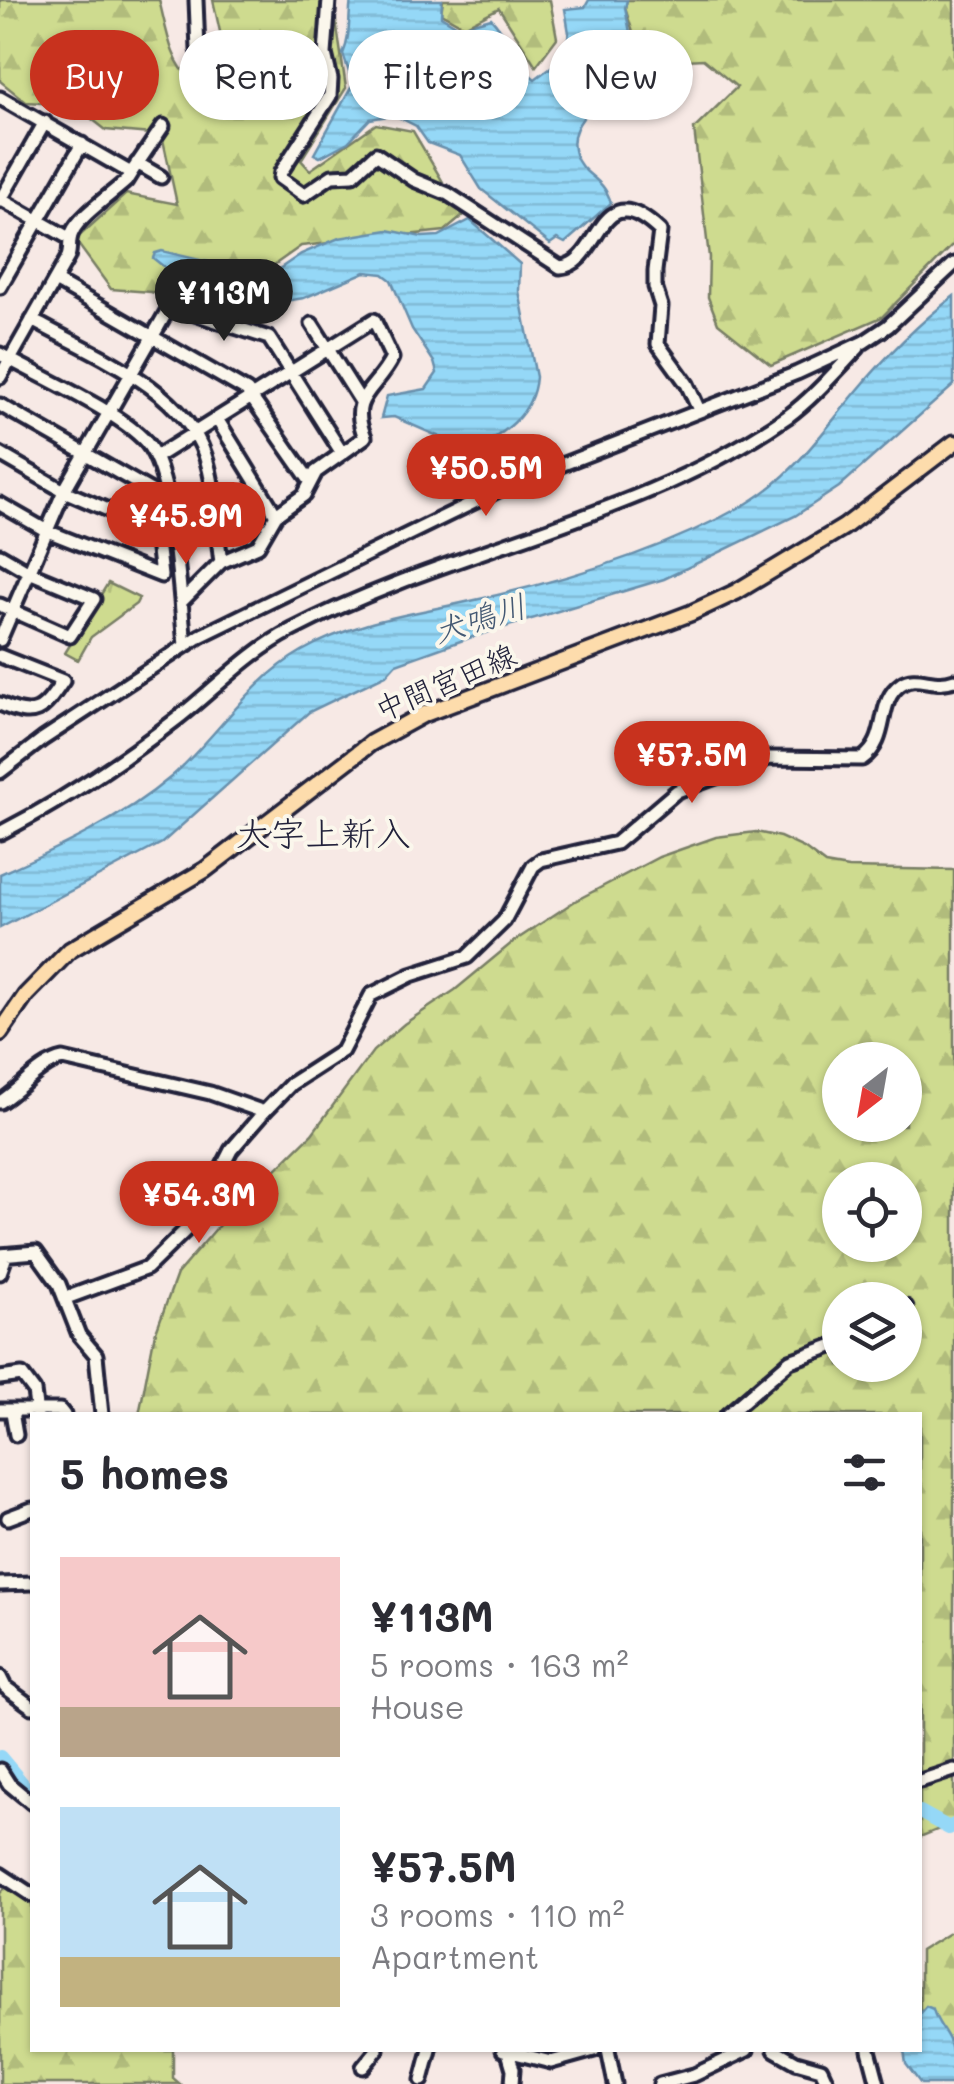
<!DOCTYPE html>
<html lang="en">
<head>
<meta charset="utf-8">
<style>
  body { margin:0; font-family:Mali,"Klee One",sans-serif; background:#f7f7f7; color:#2b2b33; height:100vh; display:flex; flex-direction:column; font-size:38px; white-space:nowrap }
  * { box-sizing:border-box; margin:0 }
  p { font-size:32px; color:#7c7c81 }
  .icon { flex:none; width:55px; height:55px; fill:none; stroke:currentColor; stroke-width:2; stroke-linecap:round; stroke-linejoin:round }
  .map { position:relative; flex:1; overflow:hidden }
  .side { position:absolute; left:30px; top:1412px; width:892px; height:640px; display:flex; flex-direction:column; background:#fff; border-radius:0px; box-shadow:0 2px 8px #0004 }
  .side>* { flex:none }
  .top-card { position:absolute; left:30px; top:30px; width:895px; height:90px; display:flex; gap:20px }
  .needle { width:65px; rotate:211deg }
  .controls { position:absolute; left:822px; top:1042px; display:grid; gap:20px }
  .controls a { display:grid; place-items:center; width:100px; height:100px; border-radius:50%; background:#fff; box-shadow:0 2px 8px #0004; font-size:50px }
  .price { position:absolute; translate:-50% -85px; padding:0 22px; border-radius:35px; background:#c8321e; color:#fff; font-size:32px; line-height:65px; filter:drop-shadow(0 2px 5px #0008) }
  .price::after { content:''; position:absolute; left:50%; top:60px; width:30px; height:22px; margin-left:-15px; background:inherit; clip-path:polygon(0 0,100% 0,50% 100%) }
  .price.active { background:#222; color:#fff }
  ul { padding:0; list-style:none }
  li { display:flex; align-items:center; gap:30px; height:250px; padding:0 30px }
  li span { display:grid; place-items:center; flex:none; width:280px; height:200px; border-radius:0px; color:#555 }
  li>.icon { margin-inline-start:auto }
  span .icon { width:120px; height:120px; fill:#fffc; stroke-width:1 }
  li b { font-size:42px }
  h2 { display:flex; justify-content:space-between; align-items:center; height:120px; padding:0 30px; font-size:42px }
  .pill { padding:0 35px; border-radius:45px; background:#fff; box-shadow:0 2px 8px #0004; font-size:35px; line-height:90px }
  .pill.active { background:#c8321e; color:#fff }
  .map>svg:first-child { display:block }
</style>
</head>
<body>
<div class="map">
<svg width="954" height="2084" viewBox="0 0 954 2084">
  <defs>
    <pattern id="forest-firs" width="22" height="20" patternUnits="userSpaceOnUse" patternTransform="scale(2.5)"><rect width="22" height="20" fill="#cedb8f"/><path d="M5 1l3.5 6h-7zM16 11l3.5 6h-7z" fill="#b1bc7c"/></pattern>
    <pattern id="park-tufts" width="24" height="20" patternUnits="userSpaceOnUse" patternTransform="scale(2.5)"><rect width="24" height="20" fill="#cedb8f"/><path d="M3 7l-1-3M5 7V3M7 7l1-3M15 17l-1-3M17 17v-4M19 17l1-3" fill="none" stroke="#b1bc7c"/></pattern>
    <pattern id="water-rules" width="6" height="5" patternUnits="userSpaceOnUse" patternTransform="scale(2.5)"><rect width="6" height="5" fill="#95d8f7"/><path d="M0 2.5h6" fill="none" stroke="#80b9d5"/></pattern>
  </defs>
  <rect width="100%" height="100%" fill="#f7e9e5"/>
  <filter id="ink" filterUnits="userSpaceOnUse"><feTurbulence type="fractalNoise" baseFrequency=".01" numOctaves="2"/><feDisplacementMap in="SourceGraphic" scale="20" xChannelSelector="R" yChannelSelector="G"/><feConvolveMatrix kernelMatrix="1 2 1 2 8 2 1 2 1" color-interpolation-filters="sRGB"/></filter>
  <g filter="url(#ink)">
    <path fill="url(#forest-firs)" stroke="#787e65" stroke-width="2.5" fill-rule="evenodd" d="M0,0H159C166,26 170,63 192,80L215,68L226,59L213,0H333L346,88L301,160L310,170L376,124L413,131L463,216L445,231L301,246L267,270L194,266L200,288L242,308L192,305L151,292L111,289L75,240L126,194L177,204L162,135L106,130L74,105L26,102L0,81Z
      M443,0H550L557,38L536,66L499,8L464,26L441,13Z
      M627,0H954V244L882,317L771,365L718,323L708,297L709,257L694,129L737,87L703,59L667,61L637,45L625,8Z
      M756,832L780,837L804,848L825,864L848,868L954,870V1823L920,1837V1415H139L154,1337L177,1274L220,1224L312,1134L373,1051L404,1024L455,990L513,942L575,901L659,857L716,837ZM840,1060H905V1125H840ZM840,1180H905V1245H840ZM840,1300H905V1365H840Z
      M6,1887L32,1905V2050H173V2078L180,2084H0V1893Z
      M954,1930V2084L920,2050V1951Z"/>
    <path fill="url(#park-tufts)" stroke="#787e65" stroke-width="2.5" d="M108,583L139,598L136,604L91,637L78,660L65,653Z"/>
    <path fill="url(#water-rules)" stroke="#678fac" stroke-width="2.5" d="M351,0H442L441,16L459,27L491,18C510,37 514,63 535,79L563,58L569,33L565,9L585,7L589,0H627L625,8L631,37C618,54 614,75 603,93C590,112 567,127 575,154C582,177 603,175 611,203L565,243L557,239L550,244L481,189L460,155L428,143L416,126L394,115L370,119L348,142L320,157L314,154L353,84L343,54C351,35 348,20 351,0Z
      M470,220L520,264L519,291L536,377C533,416 503,434 472,451L394,417L381,418L387,396L426,389L437,373L434,362L412,329L391,280L383,274L365,272L304,298L260,305L239,303L164,267L153,258L155,253L162,251L250,272L269,271L279,269L301,254L339,238L388,230L422,237L439,236Z
      M954,296V385L839,487L795,516L664,579L469,638L396,664L386,675L309,712L162,843L0,928V874C60,847 120,820 171,777C216,738 249,681 302,651C356,620 415,614 475,600C567,580 664,550 746,504C793,477 823,431 857,391C886,356 918,324 954,296Z
      M926,2006L933,2009C936,2022 944,2029 949,2040C954,2054 954,2069 954,2084H921L906,2064L904,2050H920V2013Z"/>
    <g fill="none" stroke-linecap="round" stroke-linejoin="round">
      <path stroke="#95d8f7" stroke-width="14" d="M0,1757L32,1795
        M920,1812L949,1828L954,1825"/>
      <defs>
        <path id="minor" d="M196,0L198,50
          M329,0L325,54L331,79L330,96L281,172L280,178L304,195L332,176L353,175L376,154L414,180L448,194L560,267C603,264 597,171 660,231L655,271V287L661,306L658,344L687,384L699,410
          M0,98L131,173L126,181C112,194 78,217 72,233C68,241 71,249 68,257L0,377
          M137,163L161,177
          M131,173L163,126
          M0,199L69,238
          M0,201L45,122
          M55,281L247,391L310,481
          M0,287L82,144
          M32,320C91,353 182,387 205,455C216,487 216,528 221,562
          M312,324L360,400
          M0,354C37,375 120,412 146,442C175,475 180,598 185,645
          M0,405L151,491L161,576L47,531L0,504
          M217,419L276,515
          M0,454L64,491L157,531
          M156,457L374,320L392,358C377,390 347,396 365,437L316,472L304,495L276,515L258,546L221,562L181,602
          M0,555L29,572L94,599L70,636L0,605
          M0,640L64,491L170,306L269,338L342,453
          M0,656L63,681C42,712 36,720 0,704
          M0,772L43,739L200,636L507,486L797,373L864,342L888,326L954,264
          M0,833C64,800 121,762 178,718C216,688 249,652 292,630C451,547 639,520 787,417C813,398 836,371 858,348
          M0,1102C20,1090 41,1063 63,1059L210,1093L264,1112
          M0,1255L36,1252L59,1284L79,1335L96,1355L102,1415
          M0,1273L6,1256
          M66,1298L147,1268L194,1222L231,1150L264,1112L291,1084L342,1051L371,995L411,975L467,957L504,921L533,866L541,860L616,843L677,791L769,758L862,759C891,739 875,702 901,684C916,673 934,688 954,680
          M905,1308L906,1307
          M0,1378L22,1375L34,1391L37,1415
          M0,1410H60L64,1415
          M12,1412L16,1435
          M727,1415L790,1361L840,1343
          M8,1518L32,1509
          M0,1584L32,1583
          M0,1677L5,1687L32,1707
          M0,1770L9,1784L32,1803
          M920,1781L954,1770
          M0,1874L32,1895
          M503,2050L551,2062L594,2050
          M608,2050L615,2084
          M775,2050L796,2062L821,2069L828,2084
          M869,2050L878,2084
          M508,2052L513,2069L512,2084
          M363,2067L377,2050
          M422,2080L430,2050
          M660,2084L694,2075L747,2050"/>
        <path id="major" d="M0,1033L26,995L70,950L205,870L371,743L422,715L691,613L736,592L844,527L954,443"/>
      </defs>
      <use href="#minor" stroke="#22223b" stroke-width="19"/>
      <use href="#major" stroke="#22223b" stroke-width="21"/>
      <use href="#minor" stroke="#fbf7ec" stroke-width="11"/>
      <use href="#major" stroke="#fddcac" stroke-width="14"/>
    </g>
  </g>
  <g text-anchor="middle" dominant-baseline="central" stroke-width="8" stroke-linejoin="round" paint-order="stroke">
    <g font-size="30" fill="#22223b" stroke="#fbf7ec">
      <text transform="translate(445 681) rotate(-23)">中間宮田線</text>
    </g>
    <g font-size="32" font-style="italic" fill="#445973" stroke="#fbf7ec">
      <text transform="translate(479 617) rotate(-17)">犬鳴川</text>
    </g>
    <g font-size="35" fill="#22223b" stroke="#fbf7ec">
      <text x="323" y="832">大字上新入</text>
    </g>
  </g>
</svg>
<div class="controls">
<a><svg class="needle" viewBox="-14 -14 28 28"><path d="M0-13l5 13h-10z" fill="#e53935"/><path d="M0 13l5-13h-10z" fill="#7c7c81"/></svg></a>
<a><svg class="icon" aria-label="locate" viewBox="0 0 24 24"><circle cx="12" cy="12" r="6"/><path d="M12 2v4M12 18v4M2 12h4M18 12h4"/></svg></a>
<a><svg class="icon" aria-label="layers" viewBox="0 0 24 24"><path d="M12 4l9 5-9 5-9-5zM3 14l9 5 9-5"/></svg></a>
</div>
<b class="price active" style="left:224px;top:344px">¥113M</b>
<b class="price" style="left:486px;top:519px">¥50.5M</b>
<b class="price" style="left:186px;top:567px">¥45.9M</b>
<b class="price" style="left:692px;top:806px">¥57.5M</b>
<b class="price" style="left:199px;top:1246px">¥54.3M</b>
<div class="top-card">
<a class="pill active">Buy</a>
<a class="pill">Rent</a>
<a class="pill">Filters</a>
<a class="pill">New</a>
</div>
<section class="side">
<h2>5 homes<svg class="icon" aria-label="filters" viewBox="0 0 24 24"><path d="M4 7h16M4 17h16"/><circle cx="9" cy="7" r="2"/><circle cx="15" cy="17" r="2"/></svg></h2>
<ul>
<li><span style="background:linear-gradient(#f6c9c9 75%,#b9a48a 0)"><svg class="icon" aria-label="home" viewBox="0 0 24 24"><path d="M3 11l9-7 9 7M6 9v11h12V9"/></svg></span><div><b>¥113M</b><p>5 rooms · 163 m²</p><p>House</p></div></li>
<li><span style="background:linear-gradient(#bfe0f5 75%,#c2b280 0)"><svg class="icon" aria-label="home" viewBox="0 0 24 24"><path d="M3 11l9-7 9 7M6 9v11h12V9"/></svg></span><div><b>¥57.5M</b><p>3 rooms · 110 m²</p><p>Apartment</p></div></li>
</ul>
</section>
</div>
</body>
</html>
